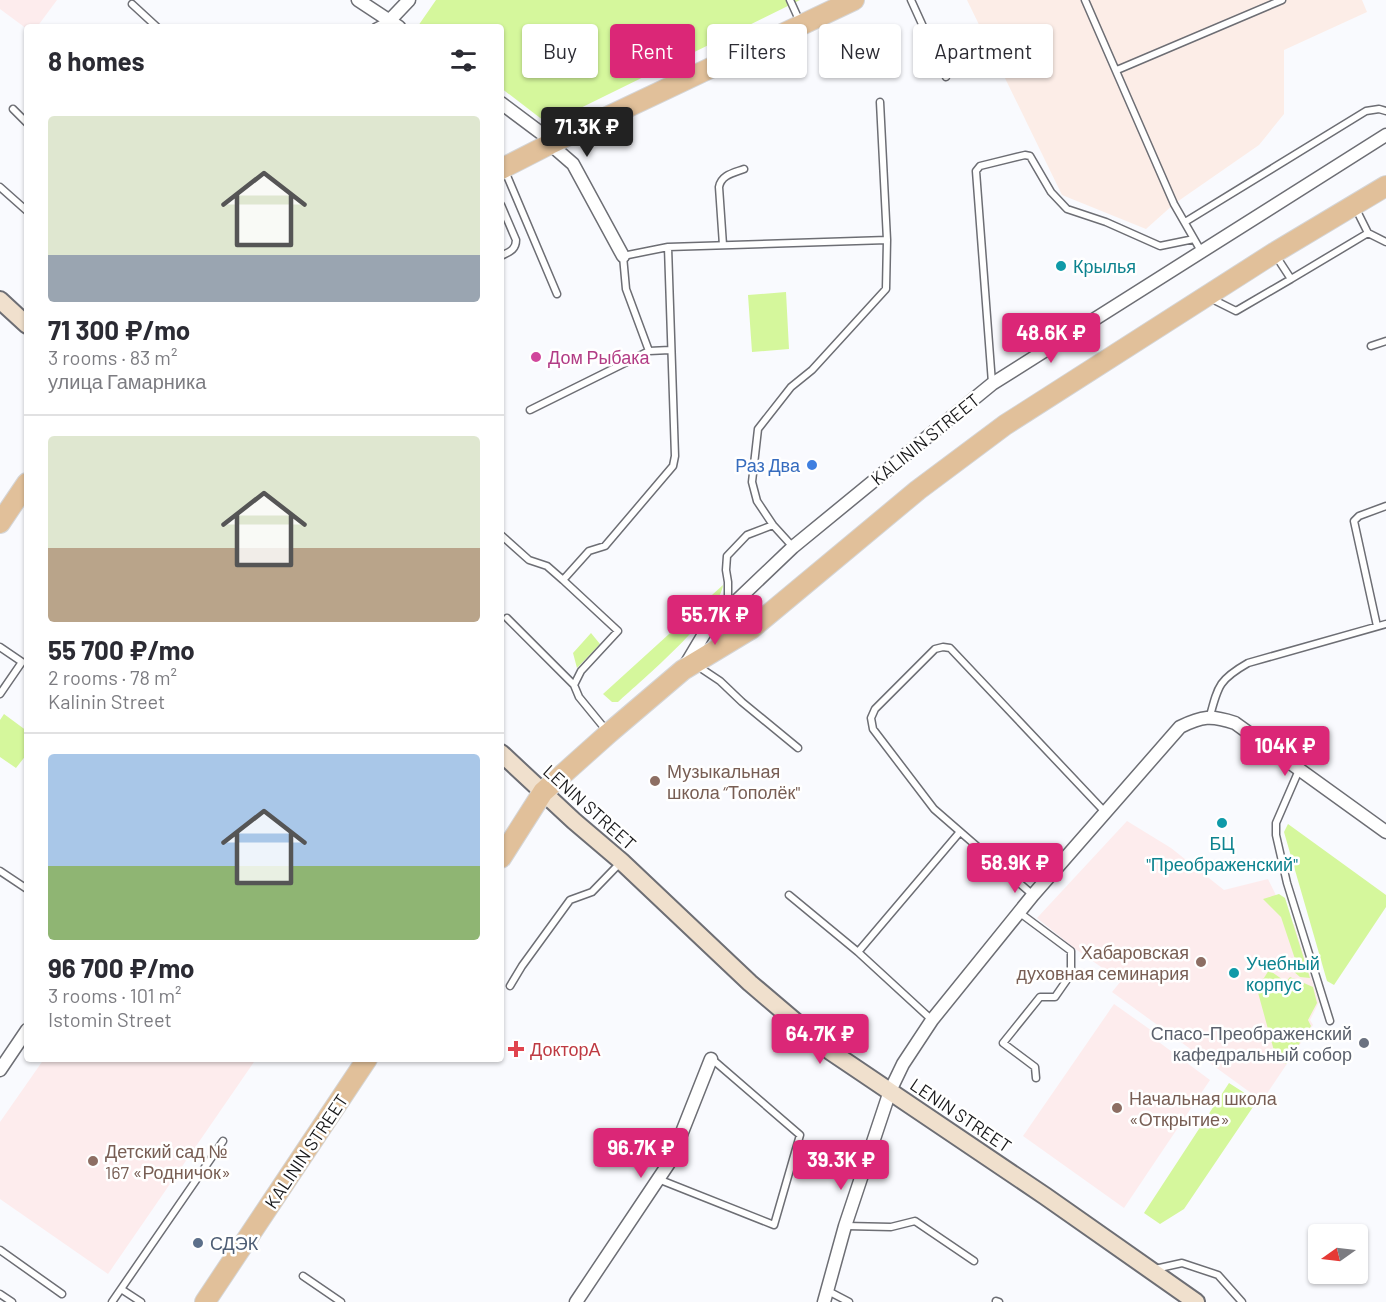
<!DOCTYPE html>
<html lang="en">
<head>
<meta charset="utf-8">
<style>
  body { margin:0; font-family:Barlow,sans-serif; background:#f7f7f7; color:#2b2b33; height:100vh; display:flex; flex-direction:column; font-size:22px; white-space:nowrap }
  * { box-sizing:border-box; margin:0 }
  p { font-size:20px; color:#7c7c81 }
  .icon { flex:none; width:33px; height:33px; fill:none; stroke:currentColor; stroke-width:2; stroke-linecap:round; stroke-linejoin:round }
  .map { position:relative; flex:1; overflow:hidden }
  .drawer { position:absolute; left:24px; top:24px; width:480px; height:1038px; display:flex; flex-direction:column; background:#fff; border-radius:6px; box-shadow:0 2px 4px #0004 }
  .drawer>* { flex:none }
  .guide { position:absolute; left:522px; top:24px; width:570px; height:54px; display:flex; gap:12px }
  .needle { width:39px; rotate:256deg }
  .tools { position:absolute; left:1308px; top:1224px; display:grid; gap:12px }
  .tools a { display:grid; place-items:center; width:60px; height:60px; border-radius:6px; background:#fff; box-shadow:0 2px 4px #0004; font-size:30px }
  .price { position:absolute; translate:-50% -51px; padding:0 14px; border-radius:6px; background:#db2777; color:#fff; font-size:20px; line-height:39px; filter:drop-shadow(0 2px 3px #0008) }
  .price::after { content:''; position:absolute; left:50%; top:36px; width:18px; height:14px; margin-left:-9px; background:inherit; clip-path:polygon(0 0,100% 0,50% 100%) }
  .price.on { background:#222; color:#fff }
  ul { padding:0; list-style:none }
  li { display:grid; align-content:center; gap:12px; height:318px; padding:0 24px }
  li+li { border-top:2px solid #e1e1e2 }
  li span { display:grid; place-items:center; height:186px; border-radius:6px; color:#555 }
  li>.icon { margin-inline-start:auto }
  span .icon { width:108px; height:108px; fill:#fffc; stroke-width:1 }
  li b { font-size:26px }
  h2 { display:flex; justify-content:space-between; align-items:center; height:72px; padding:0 24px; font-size:26px }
  .tag { padding:0 21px; border-radius:6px; background:#fff; box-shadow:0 2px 4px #0004; font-size:21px; line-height:54px }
  .tag.on { background:#db2777; color:#fff }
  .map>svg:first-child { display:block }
</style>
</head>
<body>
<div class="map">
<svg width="1386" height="1302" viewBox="0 0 1386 1302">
  <rect width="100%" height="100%" fill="#f9fafe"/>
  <path fill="#fcede7" d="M967,0H1362L1367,12L1284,50V114L1259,145L1174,204L1146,229L1062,195Z"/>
  <path fill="#fdeced" d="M0,0H57L37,27H27V29L0,9Z
    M1127,821L1171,848L1224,890L1268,879L1290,924H1294L1319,1002L1310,1020L1313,1025L1262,1101L1112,992L1121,981L1074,948L1037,918Z
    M1114,1004L1155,1033L1152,1037L1210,1080L1124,1208L1023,1136Z
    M44,1059H256L108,1274L0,1199V1122Z"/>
  <path fill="#d5f79c" d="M436,0H800L548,124L501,88V27L418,26Z
    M786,292L789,349L752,352L748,295Z
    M723,585C720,614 641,681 618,702H612L603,694Z
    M591,633L600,644L577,668L573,653Z
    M4,714L27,731V754L16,768L0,757V720Z
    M1288,824L1386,895V907L1334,985L1327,981L1284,832Z
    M1279,894L1285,898L1310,978L1300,977L1293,971L1297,965L1281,917L1263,899Z
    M1269,970L1286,982L1290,977L1313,987L1317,1003L1308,1020L1311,1026L1286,1064L1276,1058L1257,989Z
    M1229,1083L1257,1101L1184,1209L1160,1224L1144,1213Z"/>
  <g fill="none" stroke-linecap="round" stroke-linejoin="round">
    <defs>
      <path id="service" d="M790,0L800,22
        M911,0L946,77
        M1085,0L1174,204L1201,251
        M132,4L157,27
        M375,27L389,20
        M1117,70L1282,0
        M13,109L27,123
        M505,171L557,294
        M0,187L27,211
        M501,205L516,240C516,250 509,252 501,256
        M1355,207L1368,233L1386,242
        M1185,222L1366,111L1379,109L1386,111
        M723,245L719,187C721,175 733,173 744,169
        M1276,256L1291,279L1368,233
        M1210,298L1236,311L1291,279
        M1371,346L1386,341
        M649,351L626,289L623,256L668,247L887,240
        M992,383L976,171L980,166L1025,155L1030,156L1051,192L1067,209L1106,222L1160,246L1194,239
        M530,410L649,351L670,350
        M501,535L529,560L547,566L563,580
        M793,547L773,525L757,501L752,482L758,429L791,387L812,370L886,289L887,240L880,102
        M728,608V582L726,570L727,556L747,535L773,525
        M507,618L574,685
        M1377,626L1354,521L1359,516L1386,506
        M0,647L22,662L0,694
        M696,665L720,681L742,702L798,748
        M1210,716C1218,685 1220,679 1248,663L1386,624
        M606,730L579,697L574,685L581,671L618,631L563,580L589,551L605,546L673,466L675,456L668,247
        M1299,770L1276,823V835L1287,883L1330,1021
        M0,871L27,889
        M789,895L858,952
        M1033,895L934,809L873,729L871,718L875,709L935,649L943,647L950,648L1104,811
        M1020,913L1071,951V974L1055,997H1040L1003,1043L1035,1067L1036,1078
        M510,986L522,966L570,900L592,892L621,862
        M932,1020L858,952L959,833
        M658,1179L774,1225L800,1135L712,1059
        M846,1226L891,1227L915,1221L974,1261
        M0,1250L62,1294
        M1155,1269L1182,1263L1218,1275L1242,1302
        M303,1276L341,1302
        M121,1289L141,1302
        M828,1291L849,1302
        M0,1294L12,1302
        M996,1301L999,1302
        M112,1302L223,1141"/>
      <path id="minor" d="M358,0L399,27
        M390,20L409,0
        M501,103L549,139L550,144L573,164L623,256
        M685,666L707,629L793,547L992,384L1386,135
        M0,1070L27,1030
        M576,1302L671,1160L711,1059
        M824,1302L845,1226L890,1091L903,1064L932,1020L1033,895L1180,727C1202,716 1211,715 1235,723L1386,832"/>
      <path id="secondary" d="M0,300L27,325
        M501,753L574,821L621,861L750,983L830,1051L1045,1196L1196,1302"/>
      <path id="primary" d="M501,169L550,144L854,0
        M0,523L27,483
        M501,858L543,792L609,733L683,670L751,629L918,490L1005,425L1274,253L1386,186
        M205,1302L367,1059"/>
    </defs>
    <use href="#service" stroke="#6d6e74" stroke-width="9"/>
    <use href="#minor" stroke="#6d6e74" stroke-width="15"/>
    <use href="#secondary" stroke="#6d6e74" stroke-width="20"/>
    <use href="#primary" stroke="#d5d5d6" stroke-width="22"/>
    <use href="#service" stroke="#fff" stroke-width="6"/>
    <use href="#minor" stroke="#fff" stroke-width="12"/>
    <use href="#secondary" stroke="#f0e0cd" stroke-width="16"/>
    <use href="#primary" stroke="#e1c09a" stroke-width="20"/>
  </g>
  <g fill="#0f9aa8" stroke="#fff" stroke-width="2">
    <circle cx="1061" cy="266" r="6"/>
    <circle cx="1222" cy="823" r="6"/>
    <circle cx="1234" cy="973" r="6"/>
  </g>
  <circle fill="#d1479c" stroke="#fff" stroke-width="2" cx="536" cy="357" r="6"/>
  <circle fill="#3f7fe0" stroke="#fff" stroke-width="2" cx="812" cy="465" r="6"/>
  <g fill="#8d6e63" stroke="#fff" stroke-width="2">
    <circle cx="655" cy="781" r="6"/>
    <circle cx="1201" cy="962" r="6"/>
    <circle cx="1117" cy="1108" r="6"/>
    <circle cx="93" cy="1161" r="6"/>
  </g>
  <circle fill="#6b7280" stroke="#fff" stroke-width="2" cx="1364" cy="1043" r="6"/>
  <path fill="#e0444e" stroke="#fff" stroke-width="2" d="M513 1040h6v6h6v6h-6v6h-6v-6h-6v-6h6z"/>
  <circle fill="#5c6f8a" stroke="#fff" stroke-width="2" cx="198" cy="1243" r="6"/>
  <g text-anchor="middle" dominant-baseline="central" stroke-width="5" stroke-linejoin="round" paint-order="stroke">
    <g font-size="18" fill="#0d838f" stroke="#fff" text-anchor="start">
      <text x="1073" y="266">Крылья</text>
      <text x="1222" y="843" text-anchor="middle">БЦ<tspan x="1222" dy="21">"Преображенский"</tspan></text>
      <text x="1246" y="963">Учебный<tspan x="1246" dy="21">корпус</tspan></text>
    </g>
    <g font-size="18" fill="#b23c85" stroke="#fff" text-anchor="start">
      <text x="548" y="357">Дом Рыбака</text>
    </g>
    <g font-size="18" fill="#18181a" stroke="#fff">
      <text transform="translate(925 439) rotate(-39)">KALININ STREET</text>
      <text transform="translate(590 807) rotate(42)">LENIN STREET</text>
      <text transform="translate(961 1115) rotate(34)">LENIN STREET</text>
      <text transform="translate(306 1151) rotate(-56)">KALININ STREET</text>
    </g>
    <g font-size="18" fill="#366cbe" stroke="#fff" text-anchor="end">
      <text x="800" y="465">Раз Два</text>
    </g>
    <g font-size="18" fill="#785e54" stroke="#fff" text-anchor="start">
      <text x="667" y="771">Музыкальная<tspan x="667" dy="21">школа “Тополёк"</tspan></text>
      <text x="1189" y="952" text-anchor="end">Хабаровская<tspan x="1189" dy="21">духовная семинария</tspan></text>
      <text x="1129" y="1098">Начальная школа<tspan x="1129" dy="21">«Открытие»</tspan></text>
      <text x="105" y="1151">Детский сад №<tspan x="105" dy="21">167 «Родничок»</tspan></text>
    </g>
    <g font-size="18" fill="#5b616d" stroke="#fff" text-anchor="end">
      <text x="1352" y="1033">Спасо-Преображенский<tspan x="1352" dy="21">кафедральный собор</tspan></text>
    </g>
    <g font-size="18" fill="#be3a42" stroke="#fff" text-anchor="start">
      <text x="530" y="1049">ДокторА</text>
    </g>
    <g font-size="18" fill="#4e5e75" stroke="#fff" text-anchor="start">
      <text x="210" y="1243">СДЭК</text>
    </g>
  </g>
</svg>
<div class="tools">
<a><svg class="needle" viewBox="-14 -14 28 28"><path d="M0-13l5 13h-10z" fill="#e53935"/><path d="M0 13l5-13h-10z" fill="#7c7c81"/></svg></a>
</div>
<b class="price on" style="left:587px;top:158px">71.3K ₽</b>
<b class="price" style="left:1051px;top:364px">48.6K ₽</b>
<b class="price" style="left:715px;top:646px">55.7K ₽</b>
<b class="price" style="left:1285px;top:777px">104K ₽</b>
<b class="price" style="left:1015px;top:894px">58.9K ₽</b>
<b class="price" style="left:820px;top:1065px">64.7K ₽</b>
<b class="price" style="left:641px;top:1179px">96.7K ₽</b>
<b class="price" style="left:841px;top:1191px">39.3K ₽</b>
<div class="guide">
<a class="tag">Buy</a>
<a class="tag on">Rent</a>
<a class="tag">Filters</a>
<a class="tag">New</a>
<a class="tag">Apartment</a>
</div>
<section class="drawer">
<h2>8 homes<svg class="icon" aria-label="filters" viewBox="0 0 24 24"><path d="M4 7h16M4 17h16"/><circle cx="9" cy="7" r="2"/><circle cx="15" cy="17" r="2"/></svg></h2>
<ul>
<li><span style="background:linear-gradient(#dfe7d0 75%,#9aa5b1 0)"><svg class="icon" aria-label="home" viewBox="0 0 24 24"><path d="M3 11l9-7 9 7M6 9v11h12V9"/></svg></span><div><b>71 300 ₽/mo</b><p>3 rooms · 83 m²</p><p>улица Гамарника</p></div></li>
<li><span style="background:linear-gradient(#dfe7d0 60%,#b9a48a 0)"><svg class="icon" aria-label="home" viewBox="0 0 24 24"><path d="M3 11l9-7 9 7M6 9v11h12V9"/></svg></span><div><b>55 700 ₽/mo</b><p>2 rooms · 78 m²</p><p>Kalinin Street</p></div></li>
<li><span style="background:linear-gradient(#a9c7e8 60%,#8fb573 0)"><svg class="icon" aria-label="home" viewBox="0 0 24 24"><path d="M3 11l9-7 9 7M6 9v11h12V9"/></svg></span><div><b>96 700 ₽/mo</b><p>3 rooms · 101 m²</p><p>Istomin Street</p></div></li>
</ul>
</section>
</div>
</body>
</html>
